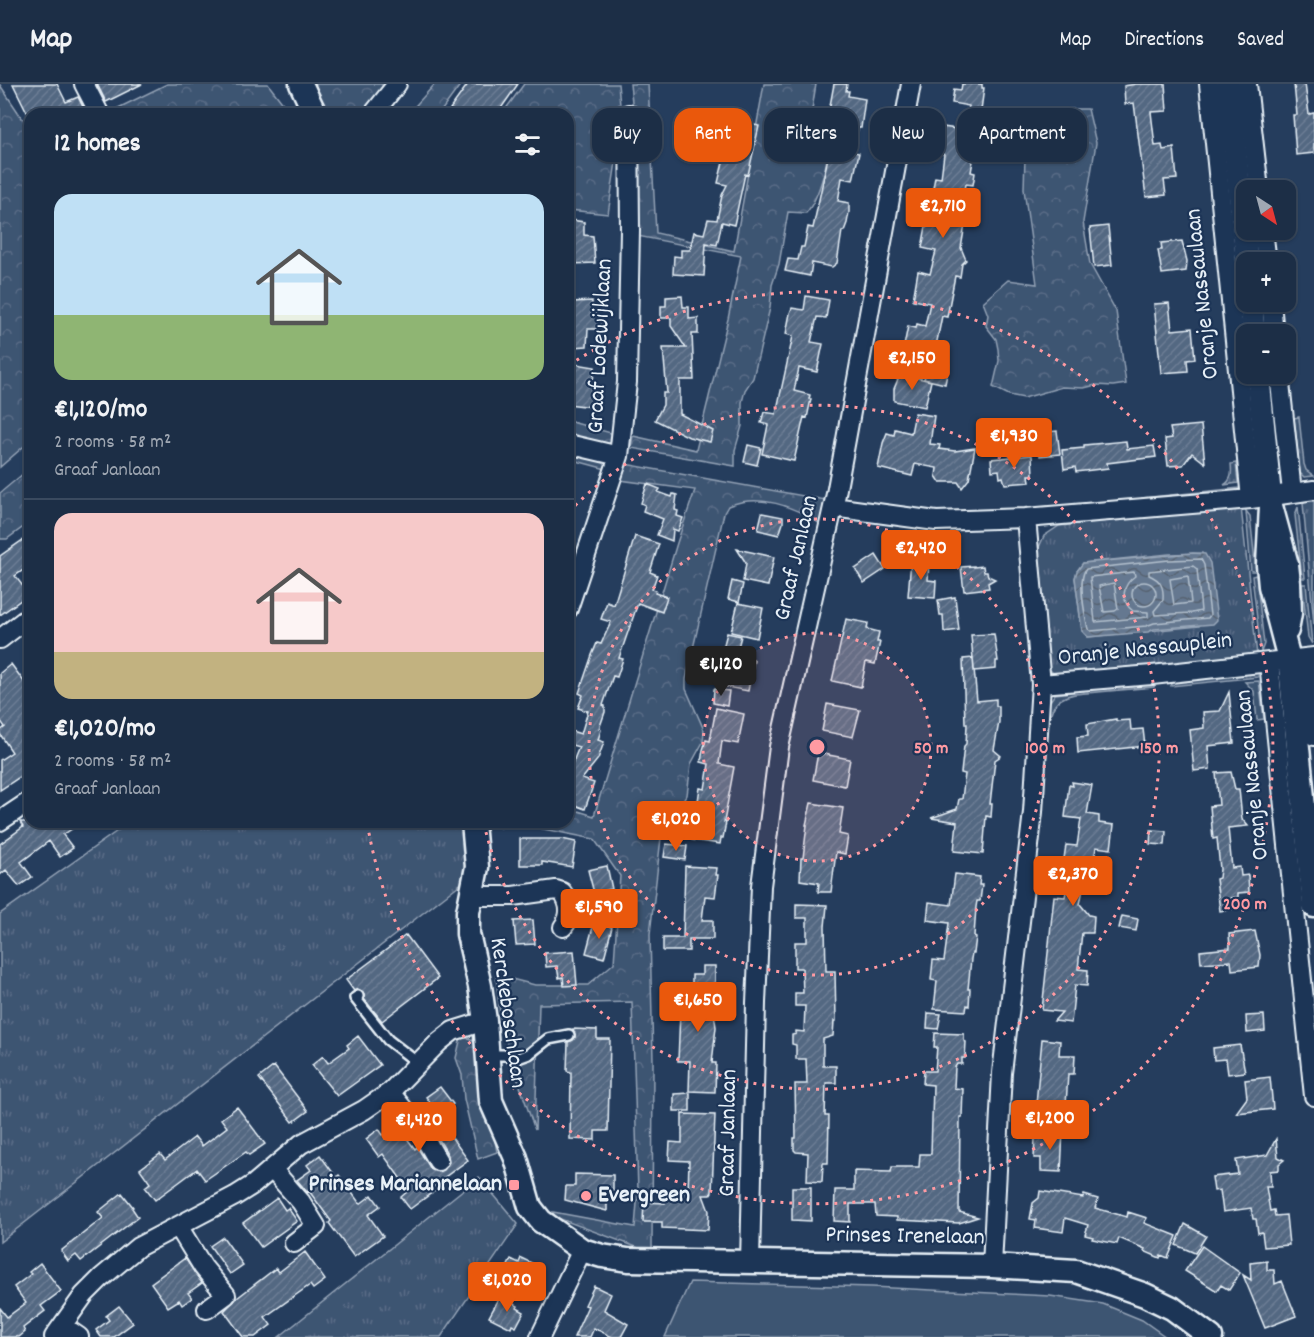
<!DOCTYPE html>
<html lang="en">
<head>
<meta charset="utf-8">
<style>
  body { margin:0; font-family:Dekko,sans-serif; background:#293a51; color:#f1f3f6; height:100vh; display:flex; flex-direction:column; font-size:22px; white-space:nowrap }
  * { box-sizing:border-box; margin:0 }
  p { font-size:20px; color:#a0a8b3 }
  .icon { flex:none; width:33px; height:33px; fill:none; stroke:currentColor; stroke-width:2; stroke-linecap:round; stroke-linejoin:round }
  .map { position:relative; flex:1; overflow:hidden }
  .drawer { position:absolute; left:24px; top:24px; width:550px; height:720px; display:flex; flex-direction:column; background:#1c2e46; border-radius:18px; box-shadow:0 2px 4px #0004,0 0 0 2px #3a4a5f }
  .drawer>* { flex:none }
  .guide { position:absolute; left:592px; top:24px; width:570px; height:54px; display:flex; gap:12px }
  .needle { width:39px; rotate:144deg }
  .fabs { position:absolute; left:1236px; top:96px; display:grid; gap:12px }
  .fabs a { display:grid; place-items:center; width:60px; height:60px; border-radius:12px; background:#1c2e46; box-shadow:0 2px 4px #0004,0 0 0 2px #3a4a5f; font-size:30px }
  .price { position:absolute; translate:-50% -51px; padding:0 14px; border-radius:6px; background:#ea580c; color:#fff; font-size:20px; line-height:39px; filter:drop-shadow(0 2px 3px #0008) }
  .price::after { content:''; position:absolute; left:50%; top:36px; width:18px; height:14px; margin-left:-9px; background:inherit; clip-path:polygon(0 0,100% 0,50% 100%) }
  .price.active { background:#222; color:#fff }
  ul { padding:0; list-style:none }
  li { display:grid; align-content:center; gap:12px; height:318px; padding:0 30px }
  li+li { border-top:2px solid #3a4a5f }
  li span { display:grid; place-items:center; height:186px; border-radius:18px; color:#555 }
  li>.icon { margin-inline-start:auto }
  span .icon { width:108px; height:108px; fill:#fffc; stroke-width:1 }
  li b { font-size:26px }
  h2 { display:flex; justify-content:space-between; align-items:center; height:72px; padding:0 30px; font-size:26px }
  .tag { padding:0 21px; border-radius:18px; background:#1c2e46; box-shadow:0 2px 4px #0004,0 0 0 2px #3a4a5f; font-size:21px; line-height:54px }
  .tag.active { background:#ea580c; color:#fff }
  header { display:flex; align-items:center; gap:36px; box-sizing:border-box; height:84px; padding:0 30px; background:#1c2e46; border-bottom:2px solid #3a4a5f }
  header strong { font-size:28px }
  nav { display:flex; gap:33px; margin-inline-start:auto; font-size:21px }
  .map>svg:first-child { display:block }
</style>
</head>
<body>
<header>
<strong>Map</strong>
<nav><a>Map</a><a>Directions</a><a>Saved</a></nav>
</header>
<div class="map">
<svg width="1314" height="1253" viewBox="0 0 1314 1253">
  <defs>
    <pattern id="grass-tufts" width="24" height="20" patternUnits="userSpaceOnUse" patternTransform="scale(1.5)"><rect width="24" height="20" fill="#3e5472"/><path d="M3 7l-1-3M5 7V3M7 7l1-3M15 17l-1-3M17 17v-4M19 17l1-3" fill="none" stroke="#5a6d87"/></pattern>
    <pattern id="forest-crowns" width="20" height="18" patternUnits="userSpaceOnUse" patternTransform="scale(1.5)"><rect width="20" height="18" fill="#3e5472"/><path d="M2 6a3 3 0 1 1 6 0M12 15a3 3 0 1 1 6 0" fill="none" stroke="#5a6d87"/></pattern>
    <pattern id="water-waves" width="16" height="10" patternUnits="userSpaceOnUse" patternTransform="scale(1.5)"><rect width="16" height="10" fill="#657890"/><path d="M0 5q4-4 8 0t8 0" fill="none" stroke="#576270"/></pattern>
    <pattern id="building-hatch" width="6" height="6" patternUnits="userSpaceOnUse" patternTransform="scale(1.5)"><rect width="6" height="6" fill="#536782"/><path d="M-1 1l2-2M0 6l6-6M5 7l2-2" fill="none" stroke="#6c7d94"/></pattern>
  </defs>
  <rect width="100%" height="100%" fill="#253d5d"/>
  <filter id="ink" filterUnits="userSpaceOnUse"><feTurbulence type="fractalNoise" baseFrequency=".0167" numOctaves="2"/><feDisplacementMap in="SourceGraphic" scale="12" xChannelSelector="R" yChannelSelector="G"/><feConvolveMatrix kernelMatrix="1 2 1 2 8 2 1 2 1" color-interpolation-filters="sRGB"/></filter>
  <g filter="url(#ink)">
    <path fill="url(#grass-tufts)" stroke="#93a2b5" stroke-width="1.5" fill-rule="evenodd" d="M1266,290H1271L1283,401L1281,403Z
      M1299,333L1304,380L1306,386L1314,392L1304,393L1300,389L1294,334Z
      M1236,379L1238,399L1224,401C1232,396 1232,389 1231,380Z
      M1239,404L1240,409L1143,420L1142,414Z
      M1307,416H1314V541L1303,419Z
      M1241,423L1257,572L1061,591L1053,589L1047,583L1036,470L1044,452L1059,442ZM1202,469L1199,542L1088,553L1082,547L1075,494L1077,487L1083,479L1169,470Z
      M1298,423L1305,494H1302L1295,431Z
      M1246,427L1250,432L1256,487H1251Z
      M1256,491L1264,560L1261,568L1252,492Z
      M1302,500H1306L1312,560L1308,553Z
      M1259,588L1258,593L1171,602L1170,596Z
      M1259,597L1264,635L1257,636L1254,607L1245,598Z
      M1154,598V603L1075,610C1050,614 1048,634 1047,655H1045L1048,620L1055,610Z
      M130,738H464L468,794L0,1158V830Z
      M479,1093L518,1140L441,1253H279Z"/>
    <path fill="url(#forest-crowns)" stroke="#93a2b5" stroke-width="1.5" d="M167,0H268L291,30H106Z
      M313,0H382L383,11L367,30H324Z
      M435,0H461L439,30H408Z
      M524,0H618L620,21L623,32L608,130L569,126L568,30H502Z
      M630,0H648L656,149L734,167L764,0H816L809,45L826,52C833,69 818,116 806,129L788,128L779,180L772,201L770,224L753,294L745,306L742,318V342L735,366V382L631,364L633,352L696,366L728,235L741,172L632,151L635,45Z
      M0,1L30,46V357L0,383Z
      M1037,25H1088L1096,59L1083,138L1090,180L1116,227L1126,300L1113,302L1096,301L1084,304L1062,303L1024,314L1009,311L993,303L999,277L998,265L996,255L986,242L988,231L983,218L1008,196L1037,200L1024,105L1025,74Z
      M568,337L611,349L613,364L569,354Z
      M568,369L608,378L606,385L569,375Z
      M625,380L826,416L820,440C794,422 759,409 728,422L724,429L686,595V605L704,646L703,658L691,680L687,711L662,745L650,850L653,977L652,1164H639L555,1133L553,1128L635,1143L638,1107L632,918L539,920L535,1046L511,976L500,931L496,891L535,901H588L614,879L620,792L594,755L513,739L500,744L498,738H568L569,724L594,732L677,459L695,406L620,396Z
      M30,384V438L7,455H0V409Z
      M461,953L471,955L478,962L497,1068L478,1075L464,1015L462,991L456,974Z"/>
    <path fill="#3e5472" stroke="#93a2b5" stroke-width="1.5" d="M690,1198L872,1203L1050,1212L1103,1220L1142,1236L1166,1253H665Z"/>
    <path fill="url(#water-waves)" stroke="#99a8ba" stroke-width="1.5" d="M1193,469L1205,470L1210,479L1217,536L1213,540L1154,545L1148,548L1088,553L1082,547L1075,494L1077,487L1083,479Z"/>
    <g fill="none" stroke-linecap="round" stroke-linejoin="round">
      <path stroke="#b4c1ce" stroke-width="1.5" d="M1201,475L1204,481L1210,531L1208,534L1154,539L1146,542L1091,547L1088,545C1085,531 1077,496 1086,485L1169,476Z
        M1193,482L1197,485L1201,527L1192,529L1155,531L1154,527L1163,516C1164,503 1161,496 1149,491V487Z
        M1134,488L1135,492C1122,501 1120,517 1133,527L1148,528V533L1095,538L1090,493Z
        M1188,492L1191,519L1174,521L1170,495Z
        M1132 510a12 12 0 1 1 24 0a12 12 0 1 1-24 0Z
        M1114,499L1118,525L1115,527L1104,528L1099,502Z"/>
    </g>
    <path fill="url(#building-hatch)" stroke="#e8f1f8" stroke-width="1.5" d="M13,0H57L66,18L78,13L83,23L72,30H28Z
      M97,0H142L106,18Z
      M468,0H518L497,30H458L450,25Z
      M834,0H847L846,7H849L848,12L865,15L861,44H858L854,68L859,69L853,96L842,94L838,117L849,119V128L847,139L844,147H842L837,179L832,183L812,179L810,192L785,187L788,175L798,176L801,163H804L808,143L813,144L830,64L823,62L811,41L820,42V37L827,38Z
      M962,0H982V4H984L981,26L987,27L983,46L966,43L969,22L952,19L954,5L961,6Z
      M1136,0H1165L1167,27L1151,28L1155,62L1162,61L1163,66L1174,64L1177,95L1164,96L1166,111L1146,113L1134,19L1125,20L1124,2Z
      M1294,0H1305L1309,30L1314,29V69L1296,71L1293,31H1297Z
      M725,35L759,42L748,91L745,90L734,141L722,138L717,161L706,159L704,192L673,190L674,172L681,173V166H690L694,148L704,150L708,135L717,136L722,111L727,101L718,99L724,74L731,61L720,58Z
      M943,43L976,48L971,76L973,77L971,88L975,89L973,101L966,100L961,126L967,129L961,164L966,176L962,180L960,193L955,192L947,233L942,232L936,262H938L936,274L903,267L908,242L916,244L917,240L925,242L930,219L913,216L918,187L930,190L936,167L922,164L935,93L941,94L944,70L939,69Z
      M571,136L584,138V151L593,152L595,179L571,180Z
      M1108,142L1112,181L1094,183L1090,144Z
      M1182,157L1187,177L1186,187L1162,190L1158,166H1162L1161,159Z
      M682,212L683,223H689V235L698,234V250H692L694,296H680V330L713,347L710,358L689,353L655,336L663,321V309H667L663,264H686L671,242V234H661V222H666V213Z
      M806,212L829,216L826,234L817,233L811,258L823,260L817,288L799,284L794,307L810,311L809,315H811L807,334L804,333L803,337L794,377L762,370L768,341L761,339L764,328L776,330L793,252L786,250L790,229L792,224L804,226Z
      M592,217V230L600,229L601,245H588L587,262L573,263L572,246H568V230L570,227H572V218Z
      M1169,219L1172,246L1192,244L1195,275L1187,276L1188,287L1161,289L1154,220Z
      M929,276L949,280L945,300L924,295Z
      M576,280L595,283L591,309H594L592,323L568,320V300H571L572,289L575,290Z
      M900,290L931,297L925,323L894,317V305Z
      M915,329L934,332L930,360L940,361L939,365L955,367L975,364L969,395L962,404L958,398H940L936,392L937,384L915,380L912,392L878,384L883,359L887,349L894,351L895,345L911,349Z
      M1201,341L1205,379L1192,369L1183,381L1168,382L1165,355L1172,354L1170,344Z
      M1057,347L1060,370L1040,372L1038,349Z
      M1126,357L1127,365L1154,362L1156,373L1107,379L1108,384L1076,388L1075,383L1064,385L1062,366L1084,364V361Z
      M748,361L761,364L757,381L744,378Z
      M1032,371L1033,391H1029L1030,398L1005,400L1003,393L1000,394L999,386L992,387L991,375Z
      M647,400L660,405L658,408L672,413L673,410L677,411L675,426L678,427L677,432L683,434L678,447L673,445L672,457L657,451L663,435L643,427L645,421L641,419Z
      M762,429L783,433V439L779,451L758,446Z
      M30,451V481L15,492L29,510L0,531V472Z
      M635,452L659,460L650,488L657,491L652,505L656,506L655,509L667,513L662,528L638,519L619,574L623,575L617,593L613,592L603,621L605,622V628L599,645L601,646L598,656L604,658L598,675L582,695L594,699L585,725L572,720L574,711L570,710L568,711V690L579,663L568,660V646L581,650L588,627L578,624L583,611L579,609L592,571L597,559L601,560L611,538L601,535L607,518L614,521Z
      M737,465L774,473L768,502L743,497L746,479Z
      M876,471L885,485L864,499L855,485Z
      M911,476L929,477L928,496L936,497L935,514L908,512Z
      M974,482V483L983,482L984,488H987L988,492L995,495L988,499L989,504L964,507L961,483Z
      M732,497L743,500L739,518L728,515Z
      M955,513L959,546L944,548L943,531H940L938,516Z
      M738,519L763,524L757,554L731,548Z
      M846,535L868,539L867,545L879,548L877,558H880L875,580L866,578L861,603L832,597Z
      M727,549L741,552L736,571L722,568Z
      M994,550L998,577H996V585L974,587L971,551Z
      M727,571L754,576L748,607L721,602Z
      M973,574L977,617L996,615V622H999V638L994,666L1001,672L995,676L990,720H992L991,733L986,732L983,770L954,767L957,738L931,734L957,725L959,715H962L965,690L961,689L964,662L966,660L967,640H965L963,575Z
      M11,580L30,606V686L0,706V676L12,668L0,650V647L5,643L0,636V589Z
      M714,605L729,607L727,622L713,619Z
      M1229,608L1234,659L1208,662L1210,685L1194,687L1190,646L1204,644L1203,628L1220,627Z
      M827,620L860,626L853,653L822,647Z
      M716,624L744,630L738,660L722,657L719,680L734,683L724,738H726L723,754H721L720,760L692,756L700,704L705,705L709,680L701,678L703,666L706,656L710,657Z
      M1116,635V637L1130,636L1131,646L1143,645L1145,662L1078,669L1077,653L1088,652L1087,640Z
      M818,669L850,675L845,702L813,696Z
      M1231,688L1235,705H1239L1242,735L1248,742L1228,744L1232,784L1240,783L1241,792L1248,791L1249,808L1238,809V813L1231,814L1232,825L1220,827L1216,795L1219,794L1220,785L1217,754L1213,755L1210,722L1219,721L1216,689Z
      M1072,698L1092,701L1087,730L1099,732V739L1114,741L1111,765L1096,763L1094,778L1095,802L1084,800L1080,820L1089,831L1094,832L1093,849H1082L1078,885L1088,886L1087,902L1075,901L1071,939L1054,937L1062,928L1042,926L1054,812L1065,813L1070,789L1062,788L1066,761L1077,762L1081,735L1065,733L1069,701L1073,702Z
      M811,719L843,724L839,750L848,752L845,770L836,768L831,808H818L819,799L800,796L801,774H803L807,741H806Z
      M20,738H82L63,751L73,764L60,773L49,757L21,778L32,793L19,802L6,786L0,791V760L23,743Z
      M1151,746L1166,747L1165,761L1150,760Z
      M520,755H562L576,758L572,783L542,778V781H520Z
      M666,760L687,762L685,776L664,773Z
      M607,782L612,805L594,809L588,786Z
      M685,782L717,784L716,791H718L715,813L705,812L702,836H713V855H689V867H663V854H683Z
      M955,790L980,793L979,801H982L980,817H977L976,823L974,852L976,853L974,869H972L971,875L968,905H970L969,922L967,921L966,927L934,925L937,897L931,896L933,876L944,877L949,839L927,836L929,818L951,821Z
      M796,820L827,821L825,843L826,887H835L836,937H834L833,952L823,955V982H836V999H826L825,1032H829L828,1079H823L822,1098L807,1097L808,1069L796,1068L794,1066V1054H796L795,1000H807L806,975H796V961L792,960V951L796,950V947L804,948L805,922H795V909H803L802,884H795V858H807V834H796Z
      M1122,832L1138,835L1136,847L1119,844Z
      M533,836L535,860L516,861L514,837Z
      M594,839L612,843L604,874L586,869Z
      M1255,847L1260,871L1259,883L1232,886L1231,877L1201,879L1200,867L1230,864L1229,850Z
      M406,851L438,894L382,937L364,915L363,908L358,905L354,907L346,896Z
      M574,867L577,901L564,902L563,893L559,894L557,882L546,883L545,869Z
      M702,882H715V901H711V906H698V929H714L716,943L712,979H716L715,1008L689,1007L690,977H678L680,928H676V909H680L686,901H692V891H702Z
      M928,929L941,930L938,945L927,944Z
      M1264,931L1265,947L1247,949L1246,932Z
      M573,945L597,946V955H610L608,1047H595V1056L570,1055L571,988L567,987L568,958L573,956L575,953Z
      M935,949L964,950V957L966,958L965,974H962V980H957L955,983L954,1004L963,1005L962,1033H960L959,1128L978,1133L959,1139L897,1136V1133L876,1132L875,1120H850V1138L834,1137L835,1106H854V1087L891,1088L892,1083H919L920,1070H931L933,1001L923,1000L924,987H935L937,963H934Z
      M358,952L380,981L337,1012L312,981L323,972L328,979L349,964L347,961Z
      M1042,955L1060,957L1059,971H1075L1074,990H1068L1066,1021L1036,1020Z
      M1240,961L1245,988L1228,990L1226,975L1214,976L1213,964Z
      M274,982L308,1027L293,1038L259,994Z
      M1270,993L1273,1025L1236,1029L1247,1014L1245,996Z
      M440,1003L453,1020L436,1032L468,1076L434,1101L437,1105L410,1125L401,1113L408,1107L405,1101L383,1070L379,1073L366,1055L379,1045L383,1051L397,1041L415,1065L417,1063L432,1086L439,1088L444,1086L449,1078L448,1071L430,1040L419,1026L430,1018L426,1013Z
      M690,1009V1027H674V1010Z
      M237,1023L265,1060L249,1071L246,1068L205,1096L197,1085L155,1116L145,1103L150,1099L140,1085L160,1070L165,1076L195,1053L202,1062L227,1043L221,1035Z
      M682,1030L715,1031L712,1108L710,1111H703L709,1127L708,1146L662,1144V1138H643L644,1118L665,1119V1107L688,1108L689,1077L669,1076L670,1058L682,1059Z
      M1049,1046H1063L1061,1088L1041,1087V1074H1034L1035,1054H1041V1051H1049Z
      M1276,1055L1278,1073L1284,1076L1279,1080V1086L1270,1087L1271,1103H1266L1270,1127L1274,1126L1275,1132L1286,1131L1289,1161L1264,1163L1262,1148L1258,1149L1256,1135H1253L1251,1124L1223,1128L1220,1106L1214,1107L1212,1093L1238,1090L1236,1076L1267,1071Z
      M320,1071L336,1093L339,1091L360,1120L372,1111L380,1122L368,1131L383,1152L354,1173L329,1139L331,1137L309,1107L307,1108L297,1096L311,1086L307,1081Z
      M575,1090L613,1091V1108L607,1107V1127L565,1116L566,1102H575Z
      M792,1103H811V1137L792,1136Z
      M1040,1107L1083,1114L1084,1111L1098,1115L1095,1124L1127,1133L1128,1128L1147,1134L1144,1139L1177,1152L1168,1174L1161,1171L1160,1174L1144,1167L1145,1165L1119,1154L1117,1160L1092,1155L1093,1153L1085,1151L1088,1141L1065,1134L1063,1148L1035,1144L1036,1136L1030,1135L1033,1119L1039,1114Z
      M122,1109L133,1123L132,1124L138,1133L81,1177L76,1171L68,1177L61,1167L103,1134L98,1128Z
      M277,1114L285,1126L288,1124L297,1137L261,1163L243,1139Z
      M1185,1140L1206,1152L1195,1169L1176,1161Z
      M223,1153L243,1181L230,1190L210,1162Z
      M1202,1162L1240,1189L1229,1206L1221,1201L1217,1207L1185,1187Z
      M305,1168L325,1196L313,1205L310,1201L265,1233L271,1241L255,1253H243L224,1227L237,1214L276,1184L279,1188Z
      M185,1174L202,1199L188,1209L192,1214L182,1221L179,1216L168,1223L151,1199Z
      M521,1174L542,1184L534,1200L523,1195L522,1198L519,1196L516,1202L502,1195L511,1175L519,1179Z
      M1267,1177V1186H1274L1275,1200L1282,1197L1296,1232L1265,1244L1243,1191L1251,1196L1250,1179Z
      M40,1179L61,1207L41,1222L45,1227L23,1244L25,1248L19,1253H0V1224L7,1233L26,1219L14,1203L31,1190L29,1188Z
      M594,1202L611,1210L604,1226L628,1240L621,1253H612L594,1244L590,1253H574L588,1222L585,1221Z
      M500,1213L518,1222L517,1224L524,1228L516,1243L512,1241L511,1244L489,1233Z
      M119,1222L133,1239L114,1253H101L96,1246L109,1236L106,1232Z"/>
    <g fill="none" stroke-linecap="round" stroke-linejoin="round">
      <defs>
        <path id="service" d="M358,912L355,914L388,956L418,979
          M489,971H505L518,974L529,970L548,955L569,951"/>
        <path id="minor" d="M84,0L99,29
          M1209,0L1251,415
          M1247,0L1259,106
          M373,30L397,0
          M1263,146L1267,178
          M1271,218L1274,250
          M1279,290L1292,408
          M568,360L619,372
          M833,423L936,437L1026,434
          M568,525L619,372L627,298L630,146L629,30
          M0,555L30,532
          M1305,574L1314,652
          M1269,578L1314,1012
          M1041,600L1152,591L1314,573
          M0,737L30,717
          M472,812H513L556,806L562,808C571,820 572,832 563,843
          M390,1008L420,1046L438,1077
          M272,1085L301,1118L316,1142L294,1159
          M178,1142L203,1183L226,1211L207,1225
          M750,1178L756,919L761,802L779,663L836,410L911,0
          M992,1182L1002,989L1033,728L1041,600L1026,434L1251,415L1314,406
          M63,1242L79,1253
          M54,1253L84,1211L101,1194L138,1163L235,1112L254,1100L301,1060L364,1026L390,1008L439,958L453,947L485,937
          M540,1253L582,1166"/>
        <path id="tertiary" d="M301,0L315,30
          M1228,0L1247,178
          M1251,218L1254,250
          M1258,290L1271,422L1287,481L1289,499L1290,529L1287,546
          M1271,422L1268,481L1270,502L1289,575L1314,822
          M473,738L477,783L468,828V850L480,902L485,937L491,1017L516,1074L530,1123L541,1137L582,1166L602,1172L628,1176L992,1182L1076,1187L1145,1211L1172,1224L1211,1253"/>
      </defs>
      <use href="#service" stroke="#e8f1f8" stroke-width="14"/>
      <use href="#minor" stroke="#e8f1f8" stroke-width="22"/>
      <use href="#tertiary" stroke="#e8f1f8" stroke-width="27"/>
      <use href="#service" stroke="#1d3557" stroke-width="9"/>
      <use href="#minor" stroke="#1d3557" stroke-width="18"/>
      <use href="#tertiary" stroke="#1d3557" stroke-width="22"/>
    </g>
  </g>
  <circle cx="817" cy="663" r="114" fill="#ff9aa2" fill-opacity=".12"/>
  <g fill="none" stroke="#ff9aa2" stroke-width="3" stroke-dasharray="3 6">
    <circle cx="817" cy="663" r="114"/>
    <circle cx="817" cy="663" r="228"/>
    <path d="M569 428A342 342 0 1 1 484 740"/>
    <path d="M569 281A456 456 0 1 1 367 738"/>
  </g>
  <g fill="#ff9aa2" stroke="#1d3557" stroke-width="2">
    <rect x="508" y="1095" width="12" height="12" rx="3"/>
    <circle cx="586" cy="1112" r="6"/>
  </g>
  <g text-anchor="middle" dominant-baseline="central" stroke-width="4.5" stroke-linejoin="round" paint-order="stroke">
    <g font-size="24" fill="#e8f1f8" stroke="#1d3557">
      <text transform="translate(1203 210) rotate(-96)">Oranje Nassaulaan</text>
      <text transform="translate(601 262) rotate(-87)">Graaf Lodewijklaan</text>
      <text transform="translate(797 474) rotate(-77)">Graaf Janlaan</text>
      <text transform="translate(1145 566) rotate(-6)">Oranje Nassauplein</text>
      <text transform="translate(1253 691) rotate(-96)">Oranje Nassaulaan</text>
      <text transform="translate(507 929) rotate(82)">Kerckeboschlaan</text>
      <text transform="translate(729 1049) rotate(-89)">Graaf Janlaan</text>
      <text transform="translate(905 1153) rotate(1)">Prinses Irenelaan</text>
    </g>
    <g font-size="24" font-weight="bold" fill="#e8f1f8" stroke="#1d3557" text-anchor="end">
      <text x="502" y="1101">Prinses Mariannelaan</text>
      <text x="598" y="1112" text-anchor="start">Evergreen</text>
    </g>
  </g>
  <circle cx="817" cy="663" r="9" fill="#ff9aa2" stroke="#1d3557" stroke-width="3"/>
  <g font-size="18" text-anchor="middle" font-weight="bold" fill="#ff9aa2" stroke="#1d3557" stroke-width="4.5" stroke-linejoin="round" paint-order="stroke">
    <text x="931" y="669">50 m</text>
    <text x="1045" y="669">100 m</text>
    <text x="1159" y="669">150 m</text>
    <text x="1245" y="825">200 m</text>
  </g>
</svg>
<div class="fabs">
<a><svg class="needle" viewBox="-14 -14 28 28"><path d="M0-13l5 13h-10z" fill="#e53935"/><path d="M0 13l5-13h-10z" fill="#a0a8b3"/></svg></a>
<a>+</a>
<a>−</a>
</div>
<b class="price" style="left:943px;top:155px">€2,710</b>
<b class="price" style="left:912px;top:307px">€2,150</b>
<b class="price" style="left:1014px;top:385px">€1,930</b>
<b class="price" style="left:921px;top:497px">€2,420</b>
<b class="price active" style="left:721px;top:613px">€1,120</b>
<b class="price" style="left:676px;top:768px">€1,020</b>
<b class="price" style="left:1073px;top:823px">€2,370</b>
<b class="price" style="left:599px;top:856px">€1,590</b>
<b class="price" style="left:698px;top:949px">€1,650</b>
<b class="price" style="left:1050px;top:1067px">€1,200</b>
<b class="price" style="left:419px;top:1069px">€1,420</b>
<b class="price" style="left:507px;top:1229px">€1,020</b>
<div class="guide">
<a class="tag">Buy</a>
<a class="tag active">Rent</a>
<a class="tag">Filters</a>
<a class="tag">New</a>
<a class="tag">Apartment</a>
</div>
<section class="drawer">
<h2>12 homes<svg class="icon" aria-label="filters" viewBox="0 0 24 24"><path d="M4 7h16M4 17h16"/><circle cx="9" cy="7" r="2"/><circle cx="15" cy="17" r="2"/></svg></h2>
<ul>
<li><span style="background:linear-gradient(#bfe0f5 65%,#8fb573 0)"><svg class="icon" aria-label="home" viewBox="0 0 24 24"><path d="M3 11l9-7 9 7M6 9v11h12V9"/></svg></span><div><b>€1,120/mo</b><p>2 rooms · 58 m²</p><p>Graaf Janlaan</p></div></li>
<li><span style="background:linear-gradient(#f6c9c9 75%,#c2b280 0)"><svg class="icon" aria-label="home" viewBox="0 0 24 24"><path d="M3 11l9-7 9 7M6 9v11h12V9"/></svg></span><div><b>€1,020/mo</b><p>2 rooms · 58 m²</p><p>Graaf Janlaan</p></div></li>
</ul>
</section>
</div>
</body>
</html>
